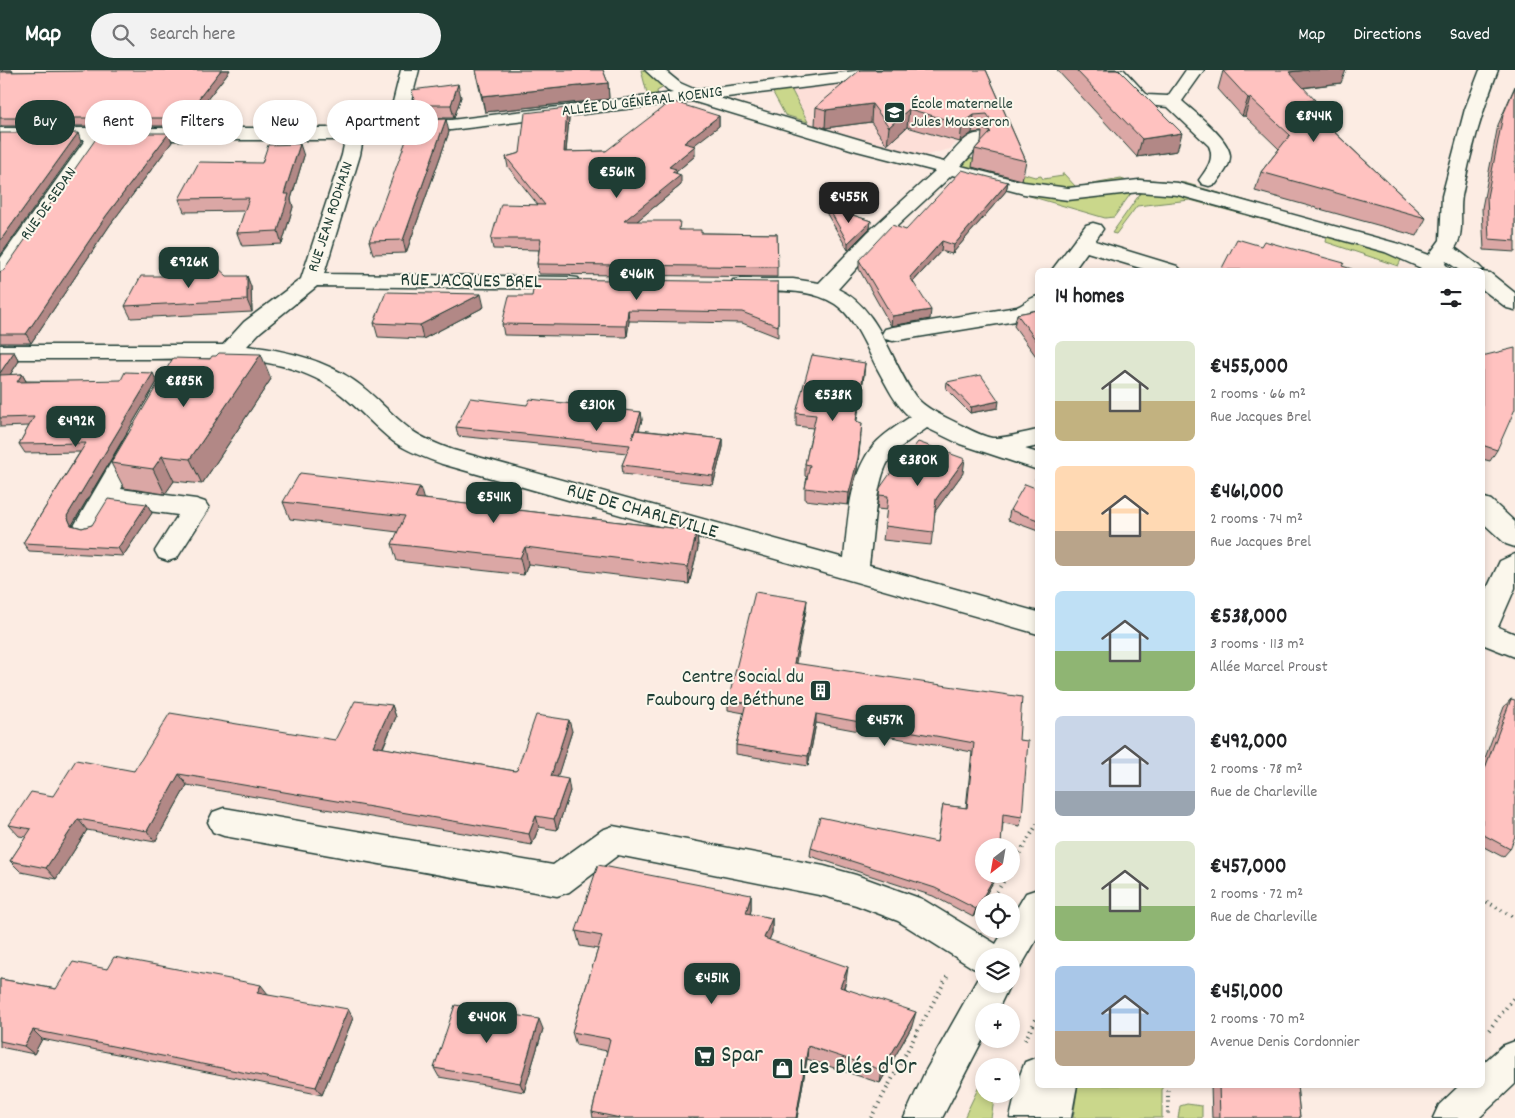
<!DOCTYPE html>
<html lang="en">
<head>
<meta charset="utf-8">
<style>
  body { margin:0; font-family:Dekko,sans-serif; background:#f2f2f2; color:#202124; height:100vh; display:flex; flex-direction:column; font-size:19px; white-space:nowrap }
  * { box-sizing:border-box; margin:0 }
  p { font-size:16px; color:#757577 }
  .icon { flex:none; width:28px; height:28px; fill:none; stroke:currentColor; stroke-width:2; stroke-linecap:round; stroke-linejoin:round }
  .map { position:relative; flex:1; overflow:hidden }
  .panel { position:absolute; left:1035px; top:198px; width:450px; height:820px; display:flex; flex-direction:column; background:#fff; border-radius:8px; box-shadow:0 2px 8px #0003 }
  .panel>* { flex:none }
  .top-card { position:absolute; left:15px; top:30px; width:475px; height:45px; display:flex; gap:10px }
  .needle { width:32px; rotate:211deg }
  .fabs { position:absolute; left:975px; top:768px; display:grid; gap:10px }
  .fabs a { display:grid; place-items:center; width:45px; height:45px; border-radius:50%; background:#fff; box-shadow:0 2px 8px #0003; font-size:25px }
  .price { position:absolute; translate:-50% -42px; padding:0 11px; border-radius:10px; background:#1f3d34; color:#fff; font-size:16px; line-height:32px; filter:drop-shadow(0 1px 2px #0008) }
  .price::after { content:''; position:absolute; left:50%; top:30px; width:15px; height:11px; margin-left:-8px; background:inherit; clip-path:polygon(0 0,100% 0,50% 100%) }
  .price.selected { background:#222; color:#fff }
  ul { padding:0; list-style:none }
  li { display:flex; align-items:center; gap:15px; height:125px; padding:0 20px }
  li span { display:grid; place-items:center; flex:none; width:140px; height:100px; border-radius:8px; color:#555 }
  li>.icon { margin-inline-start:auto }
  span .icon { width:60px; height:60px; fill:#fffc; stroke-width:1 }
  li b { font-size:21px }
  h2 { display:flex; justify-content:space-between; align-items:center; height:60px; padding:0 20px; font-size:21px }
  .chip { padding:0 18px; border-radius:22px; background:#fff; box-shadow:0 2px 8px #0003; font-size:18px; line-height:45px }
  .chip.selected { background:#1f3d34; color:#fff }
  header { display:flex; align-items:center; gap:30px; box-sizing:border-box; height:70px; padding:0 25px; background:#1f3d34; color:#fff }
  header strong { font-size:24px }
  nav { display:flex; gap:28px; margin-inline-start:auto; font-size:18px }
  .search { width:350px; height:45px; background:#f2f2f2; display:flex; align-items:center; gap:12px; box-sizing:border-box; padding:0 18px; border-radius:28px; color:#757577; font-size:19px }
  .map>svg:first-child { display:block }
</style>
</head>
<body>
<header>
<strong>Map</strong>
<div class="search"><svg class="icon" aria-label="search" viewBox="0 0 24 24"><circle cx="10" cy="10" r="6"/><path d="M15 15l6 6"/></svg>Search here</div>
<nav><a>Map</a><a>Directions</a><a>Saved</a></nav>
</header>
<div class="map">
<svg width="1515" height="1048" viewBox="0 0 1515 1048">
  <rect width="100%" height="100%" fill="#fcece3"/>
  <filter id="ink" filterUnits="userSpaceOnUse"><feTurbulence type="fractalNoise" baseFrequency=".02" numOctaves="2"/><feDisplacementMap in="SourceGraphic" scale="10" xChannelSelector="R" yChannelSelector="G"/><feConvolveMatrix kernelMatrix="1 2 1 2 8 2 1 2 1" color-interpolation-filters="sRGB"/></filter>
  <g filter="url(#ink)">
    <path fill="#fddfd8" d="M935,0L995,33L950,79L923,86L809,54L790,17Z"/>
    <path fill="#cad78b" stroke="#748a60" d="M641,0H646L664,17L657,21L658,26L648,27Z
      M790,17L808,52L785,45L771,19Z
      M970,88L1035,107L1041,106L1043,109L1063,106L1062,104H1064L1076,117L1121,109L1127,111L1097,117L1055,119L960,99Z
      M1139,109L1185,113L1408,178L1178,114Z
      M992,115L1075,129L1132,122L1114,147L1105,148Z
      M1142,121L1173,123L1358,172L1402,188L1398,196L1326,172L1327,167L1190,130L1137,136L1116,164L1112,163Z
      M983,1008L984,1024H995L991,1048H964Z
      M1078,1015H1162V1048H1073Z
      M1187,1034L1202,1036V1048H1178L1180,1036Z"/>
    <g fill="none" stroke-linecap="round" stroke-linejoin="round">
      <defs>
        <path id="minor" d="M401,0H419L410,35L391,49L451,50L673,23L668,21L645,0H664L680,13L696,20L864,0H916L913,4L907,5L719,28L871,73L944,92C955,81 967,60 984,64L986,68L961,96L1024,112L1068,118L1139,110L1178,113L1399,174L1429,185L1440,170L1442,126L1465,39L1480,0H1498C1482,41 1470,83 1462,126C1459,143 1465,163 1455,178L1479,196L1483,200H1459L1446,191L1445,194L1451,200H1419L1421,198L1385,182L1178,125L1139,122L1068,130L1024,124L952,105L882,170L838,219C880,238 890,291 915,326C924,338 943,346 957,353C967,358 981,366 992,368C1003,369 1026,362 1038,360V376L1025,379L1038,383V400L960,374L927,358C914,367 898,377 889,390C875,412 873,468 869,495L1038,542V564L442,394C426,388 409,382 394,372C367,351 347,323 315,308C265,283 205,289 151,289C101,289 50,289 0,289V275H223L244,252L301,209L342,85L345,70H103L7,208L0,210V189L85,70H0V58H355L362,60L364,64L360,85L324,204L570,207L578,208L581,213L578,218L570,219L317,216L260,262L247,276C283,280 322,289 353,310C374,324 391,345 411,360C424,369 439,375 453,380L844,488C848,452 849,405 873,376C883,364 897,356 910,347C895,334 888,318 878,300C867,279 855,247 835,234C808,217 771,221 741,221L733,220L730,215L733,210L741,209H793L819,213L868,162L935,101L857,81L692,31L451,60L405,61L377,59L368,61L362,60L359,56L362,52L393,32Z
          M1105,0H1124L1147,25L1168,26L1186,0H1204L1182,31C1194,42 1231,70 1230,87C1230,97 1221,106 1216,114L1209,116L1202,114L1199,110C1207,99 1215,89 1209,76L1168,37L1136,34Z
          M1093,153L1100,155L1103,159L1095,171L1177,196L1181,200H1147L1087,182L1074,200H1052L1086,155Z
          M1482,202L1490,203L1515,223V240L1507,238L1482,219Z
          M1038,226V244L1022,250L893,271L885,269L882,264L885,259L893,257L1017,237C1025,234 1029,228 1038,226Z
          M136,363L145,365L148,371L121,419L196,429L205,432L209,438L177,488L168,491L159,488L155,481L178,445L111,436L96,463L87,465L78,463L74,456L127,365Z
          M1482,427L1491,430L1515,452V477L1506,474L1482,452Z
          M1515,484V518L1498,557L1515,564V587L1482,574V529L1500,491Z
          M224,738L553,795L602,760L613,756L824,796L856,805L922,829L996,874L1005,859H1011V848L1026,823L1038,819V867L1020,898L1011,901V886H984V914H1010L997,941H984V967L942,1048H904L925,1002L982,901L973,898L898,851L856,835L824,826L618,785L569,822L557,826L224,766L213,762L208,752L213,742Z
          M1515,971V1014L1479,1048H1433L1439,1035L1460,1015H1482V994L1502,976Z
          M1038,987V1015H1077L1071,1048H1010L1020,1005L1025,992Z"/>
      </defs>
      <use href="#minor" stroke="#1f3d34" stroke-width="3"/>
      <path stroke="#1f3d34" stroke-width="4" stroke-dasharray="1 4.5" stroke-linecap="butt" d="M1011,797L1038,753
        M1482,829L1515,848
        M991,831L1008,804
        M1489,960L1515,926
        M1025,970L1038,946
        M1168,1015V1048
        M871,1048L948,905"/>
      <use href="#minor" fill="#fbf7ec" fill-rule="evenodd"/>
    </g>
    <path fill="#dba7a5" stroke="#1f3d34" d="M0,0H13L12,2L230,0L188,54L185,53L183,56H0Z
      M475,0H603L608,13L609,29L485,42Z
      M986,0L1026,91L1022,110L972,97L975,79L981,72L982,62L972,63L960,72L907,57L887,75L871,52L825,58L815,55L816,37Z
      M1057,0H1119L1177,81L1137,87Z
      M1223,1L1341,13L1303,18L1312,41L1426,148L1417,166L1255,121L1261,102L1279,79L1245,46H1242L1218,19Z
      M1515,16V182L1484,180L1482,138L1498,55Z
      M461,27L454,48H417L415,35Z
      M567,38L569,48L566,82L606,81L719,46V56L693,75L695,86L676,102L681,115L637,151L681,160L701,163L777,164V207L539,204L537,194L539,180L493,179L491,169L538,135L508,97L506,87L520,83Z
      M449,62L406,183L373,184L369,171L419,68Z
      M169,63L172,72L110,155L31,273H0V202L4,200Z
      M304,86L291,129L293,137L282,174L242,176L237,163L245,141L184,142L179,129L262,93Z
      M1008,112L1006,121L952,184L941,181L913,212L930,249L891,256L859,199V190L906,160Z
      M828,137L871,151L870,158L848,180L827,144Z
      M247,206L251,217L252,242L131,248L125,236Z
      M778,212V267L742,253L629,251L627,267L504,265L502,254L532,226Z
      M484,237L423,269L378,267L374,253Z
      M1038,240V289L1014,256L1017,244Z
      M0,282H14L19,291L10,305L22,304L26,311L157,312L72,455L82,458L92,455L147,434L152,443L123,486L29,481L23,473L80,382L25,383L19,374L29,356L0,357Z
      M1482,286L1497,380L1490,391L1482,389Z
      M864,305L856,351L861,366L857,400L848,435L805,430V418L807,407L805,406V394L813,358L796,356V343Z
      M271,309L202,414L174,411L165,424L124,418L111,393Z
      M947,312L998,338L970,343L946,319Z
      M527,335L641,342L642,350L639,360L723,369V377L713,415L623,404L622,395L627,383L458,366L456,357Z
      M1037,400H1038V413L1035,410Z
      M963,403L935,441L931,475L883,470L887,440L877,439L880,418Z
      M1038,419V461L1008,450L1010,440Z
      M423,429L697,461L698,478L689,514L528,494L524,505L397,491L392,474L398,462L290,449L283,432Z
      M806,540L795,593L1019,670L1022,747L1020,756L1003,753L996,807L973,847L933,826L810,786L811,778L937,772L943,735L966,738L972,682L816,653L808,696L736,684V675L744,643L728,640V631Z
      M1511,629L1510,779L1503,787L1482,776V696L1504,637Z
      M392,635L396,647L383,678L515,701L517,700L572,661L557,707L570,721L557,760L539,757L532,775L187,715L155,772L87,760L56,809L21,802L10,791L26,767L19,766L9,755L53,726L134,701L335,670Z
      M751,825V840L750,844L772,848V863L769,870L846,911L844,918L912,956L880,1013L807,989L797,1048H593L592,1042L607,981L576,975L572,962L598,879L580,876L576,861Z
      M107,899L268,924L267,925L353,948L322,1025L42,969L34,984L0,977V909L56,919Z
      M543,959L524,1022L439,1007L434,998Z
      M1211,1015H1297L1300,1048H1212Z"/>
    <path fill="#b28886" stroke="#1f3d34" d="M3,0H13L5,10L1,2Z
      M221,0H230L188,54L185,46Z
      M1308,0H1346L1341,13L1283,20L1289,2Z
      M608,13L609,29L485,42L482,26Z
      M458,14L461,27L454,48L451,35Z
      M1248,28H1250L1245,46H1242Z
      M1315,30L1309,48L1302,32Z
      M872,34L871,52L825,58L826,40Z
      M567,38L569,48L565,92L564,82Z
      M909,39L907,57L887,75L889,57Z
      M182,44L185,53L183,56L180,48Z
      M974,45L972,63L960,72L962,54Z
      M719,46V56L684,83V73Z
      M446,49L449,62L406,183L403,170Z
      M78,63L81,72L0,186V171Z
      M169,63L172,72L110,155L31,273L26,264L106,146Z
      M1182,63L1177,81L1137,87L1142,69Z
      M300,74L304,86L291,129L293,137L282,174L278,161L284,124Z
      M695,76V86L676,102L677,108L681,105V115L625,161L624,151L669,97Z
      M1008,112L1006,121L952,184L954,175Z
      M871,151L870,158L848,180V173Z
      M942,171L941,181L909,216L910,207Z
      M247,206L251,217L252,242L247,230Z
      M481,224L484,237L423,269L420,255Z
      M628,240L629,251L627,267L626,256Z
      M931,240L930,249L891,256L892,246Z
      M14,282L19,291L4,314L0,307V303Z
      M261,284L271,309L202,414L190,389Z
      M865,293L864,305L855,363L856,351Z
      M153,303L157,312L72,455L76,464L71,455L67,446Z
      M22,304L27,313L17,312Z
      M999,331L998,338L970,343L971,337Z
      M641,342L642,350L633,377L632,369Z
      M862,353L857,400L848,435L849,423Z
      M723,369V377L713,415V406Z
      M162,386L174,411L165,424L153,399Z
      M965,389L963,403L934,443L936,429Z
      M420,417L425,434L415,428Z
      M147,434L152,443L123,486L118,478Z
      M697,461L698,478L689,514L688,497Z
      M525,477L528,494L524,505L520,488Z
      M807,530L806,540L794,603V593Z
      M392,635L396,647L378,688L373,676Z
      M816,644V653L808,696V686Z
      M569,650L572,661L554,718L551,706Z
      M179,704L187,715L155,772L147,761Z
      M568,709L570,721L557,760L554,749Z
      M536,746L539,757L532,775L529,764Z
      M78,749L87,760L56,809L46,798Z
      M996,804H997L996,807L973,847L976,839Z
      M751,825V840L747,858L746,843Z
      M772,848V863L764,883V868Z
      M848,897L846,911L839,931L840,917Z
      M261,915L268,924L264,932L257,923Z
      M348,939L353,948L322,1025L316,1017Z
      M916,942L912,956L880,1013L882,1000Z
      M539,949L543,959L524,1022L520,1013Z
      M33,960L42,969L34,984L24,976Z
      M808,976L807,989L797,1048H796Z"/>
    <path fill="#ffc2c0" stroke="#1f3d34" d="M0,0H3L1,2L85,1L86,0H221L185,46L182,44L180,48H0Z
      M476,0H603L608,13L482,26Z
      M860,0H986L1026,91L975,79L991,62L983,59L991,50L987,44L974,45L962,54L909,39L889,57L872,34L826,40L816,37Z
      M1076,0H1119L1182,63L1142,69Z
      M1232,0H1308L1289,2L1315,30L1302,32L1426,148L1261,102L1290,65L1250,28H1248L1223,1Z
      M458,14L451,35H415L412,20Z
      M1515,17V171L1489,169L1487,127L1503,45Z
      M671,31L719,46L684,73L695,76L669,97L676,99L672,102L681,105L624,151H680L679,160H701V163L777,164L778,197L537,194L541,169H491L501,134L545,135L506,87L520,83L525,43L567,38L564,82L606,81Z
      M446,49L403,170L369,171L407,68H419L417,50Z
      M0,63H78L0,171Z
      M100,63H169L106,146L26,264H0V202L4,200Z
      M300,74L284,124H289L278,161L237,163L249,128L179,129L199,92L262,93L268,75Z
      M962,100L1008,112L954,175L942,171L910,207L931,240L892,246L859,190L892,155L906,160Z
      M828,137L871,151L848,173Z
      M1237,169L1261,176L1264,171L1344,193L1342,196L1352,199V200H1221Z
      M217,197L227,206H247V230L125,236L141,206H195L198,198Z
      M535,209L778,212V256L742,242L628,240L626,256L502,254L509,226H532Z
      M386,222L481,224L420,255L374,253Z
      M1038,240V273L1017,244Z
      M1515,278V339L1497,380L1482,375V286Z
      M0,282H14L0,303Z
      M219,283L261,284L190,389L162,386L153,399L111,393L173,288L210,289L212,286H216Z
      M812,285L865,293L856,351L862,353L858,388L849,423L805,418L810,395L805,394L816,345L796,343Z
      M125,302L153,303L67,446L71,455L82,458L92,455L108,429L147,434L118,478L23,473L86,373L19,374L34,347L0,348V305L22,304L17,312L121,310Z
      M981,305L999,331L971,337L947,312Z
      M470,328L527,335L530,329L641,342L632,369L635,360L723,369L713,406L622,395L630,375L456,357Z
      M918,372L965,389L936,429L933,462L885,456L888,426L879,425L880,418L906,381L910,382Z
      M300,403L420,417L415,428L697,461L688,497L525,477L520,488L392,474L405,446L283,432Z
      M1025,414L1038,419V450L1010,440Z
      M755,522L807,530L794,593L1022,627L1019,670L1028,671L1022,747L1003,744L1001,776H984V804H996L976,839L935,818L811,778L820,747L937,772L943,735L967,738L974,673L816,644L808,686L736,675L746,633L728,631Z
      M1511,629L1515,630V766L1510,779L1482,764V706Z
      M355,631L392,635L373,676L515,701L517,700L536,645L569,650L551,706L568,709L554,749L536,746L529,764L179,704L147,761L78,749L46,798L10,791L31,759L9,755L31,722L53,726L76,690L134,701L170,643L335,670Z
      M598,795L751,825L746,843L772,848L764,868L848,897L840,917L916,942L882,1000L808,976L796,1048H620L592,1042L610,969L572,962L602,866L576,861Z
      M114,887L261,915L257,923L348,939L316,1017L33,960L24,976L0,971V909L56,919L73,892L107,899Z
      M455,935L539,949L520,1013L434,998Z
      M1219,1015H1297L1300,1048H1220Z"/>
  </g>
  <defs>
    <symbol id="school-square" viewBox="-11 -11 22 22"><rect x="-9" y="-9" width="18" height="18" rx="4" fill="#1f3d34" stroke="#fbf7ec"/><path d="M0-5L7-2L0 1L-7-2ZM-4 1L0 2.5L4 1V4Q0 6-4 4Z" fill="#fff"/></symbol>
    <symbol id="building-square" viewBox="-11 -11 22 22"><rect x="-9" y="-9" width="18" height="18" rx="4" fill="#1f3d34" stroke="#fbf7ec"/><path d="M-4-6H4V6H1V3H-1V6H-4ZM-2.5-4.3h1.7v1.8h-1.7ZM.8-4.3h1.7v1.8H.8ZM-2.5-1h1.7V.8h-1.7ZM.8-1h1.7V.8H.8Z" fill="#fff"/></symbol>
    <symbol id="supermarket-square" viewBox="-11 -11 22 22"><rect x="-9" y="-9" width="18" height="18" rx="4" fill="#1f3d34" stroke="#fbf7ec"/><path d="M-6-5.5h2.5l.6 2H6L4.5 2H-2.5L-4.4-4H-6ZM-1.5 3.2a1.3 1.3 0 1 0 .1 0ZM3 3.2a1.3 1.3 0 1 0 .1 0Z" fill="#fff"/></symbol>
    <symbol id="shop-square" viewBox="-11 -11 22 22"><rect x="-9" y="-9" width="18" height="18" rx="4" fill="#1f3d34" stroke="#fbf7ec"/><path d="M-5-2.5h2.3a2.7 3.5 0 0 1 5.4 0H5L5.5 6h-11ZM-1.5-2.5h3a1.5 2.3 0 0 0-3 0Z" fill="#fff"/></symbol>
  </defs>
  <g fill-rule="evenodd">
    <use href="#school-square" x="882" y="30" width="25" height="25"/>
    <use href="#building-square" x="808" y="608" width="25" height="25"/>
    <use href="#supermarket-square" x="692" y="974" width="25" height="25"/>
    <use href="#shop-square" x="770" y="986" width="25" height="25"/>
  </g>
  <g text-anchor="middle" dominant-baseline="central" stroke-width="4" stroke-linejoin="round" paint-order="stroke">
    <g font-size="16" fill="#1f3d34" stroke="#fbf7ec">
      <text transform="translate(642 32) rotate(-7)">ALLÉE DU GÉNÉRAL KOENIG</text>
      <text transform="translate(49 134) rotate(-55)">RUE DE SEDAN</text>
      <text transform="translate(331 147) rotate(-72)">RUE JEAN RODHAIN</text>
    </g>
    <g font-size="16" fill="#1f3d34" stroke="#fbf7ec" text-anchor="start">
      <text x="911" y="34">École maternelle<tspan x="911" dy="18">Jules Mousseron</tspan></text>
    </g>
    <g font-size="20" fill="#1f3d34" stroke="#fbf7ec">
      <text transform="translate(471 212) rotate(1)">RUE JACQUES BREL</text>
      <text transform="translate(642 442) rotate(16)">RUE DE CHARLEVILLE</text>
    </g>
    <g font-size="20" fill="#1f3d34" stroke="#fbf7ec" text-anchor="end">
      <text x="804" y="608">Centre Social du<tspan x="804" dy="23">Faubourg de Béthune</tspan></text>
    </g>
    <g font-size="24" fill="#1f3d34" stroke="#fbf7ec" text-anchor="start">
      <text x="721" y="986">Spar</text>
      <text x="799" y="998">Les Blés d'Or</text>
    </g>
  </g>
</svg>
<div class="fabs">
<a><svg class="needle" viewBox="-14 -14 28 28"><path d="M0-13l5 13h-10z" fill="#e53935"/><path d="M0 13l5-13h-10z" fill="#757577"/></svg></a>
<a><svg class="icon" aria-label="locate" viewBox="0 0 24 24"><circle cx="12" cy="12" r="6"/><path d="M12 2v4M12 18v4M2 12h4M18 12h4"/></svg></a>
<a><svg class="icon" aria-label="layers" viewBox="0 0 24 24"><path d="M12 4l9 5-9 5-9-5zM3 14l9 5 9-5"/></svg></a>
<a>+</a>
<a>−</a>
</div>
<b class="price" style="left:1314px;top:73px">€844K</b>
<b class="price" style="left:617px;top:129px">€561K</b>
<b class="price selected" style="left:849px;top:154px">€455K</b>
<b class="price" style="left:189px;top:219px">€926K</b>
<b class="price" style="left:637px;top:231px">€461K</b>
<b class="price" style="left:184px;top:338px">€885K</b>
<b class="price" style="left:833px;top:352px">€538K</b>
<b class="price" style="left:597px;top:362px">€310K</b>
<b class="price" style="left:76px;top:378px">€492K</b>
<b class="price" style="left:918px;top:417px">€380K</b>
<b class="price" style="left:494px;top:454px">€541K</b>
<b class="price" style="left:885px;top:677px">€457K</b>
<b class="price" style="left:712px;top:935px">€451K</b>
<b class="price" style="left:487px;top:974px">€440K</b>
<div class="top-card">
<a class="chip selected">Buy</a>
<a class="chip">Rent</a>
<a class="chip">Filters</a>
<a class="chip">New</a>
<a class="chip">Apartment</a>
</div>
<section class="panel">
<h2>14 homes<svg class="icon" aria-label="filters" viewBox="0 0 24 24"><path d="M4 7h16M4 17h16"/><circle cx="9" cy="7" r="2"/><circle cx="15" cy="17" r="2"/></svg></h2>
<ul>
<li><span style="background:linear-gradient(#dfe7d0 60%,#c2b280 0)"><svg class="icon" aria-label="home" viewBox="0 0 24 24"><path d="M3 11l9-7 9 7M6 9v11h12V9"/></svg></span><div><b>€455,000</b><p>2 rooms · 66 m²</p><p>Rue Jacques Brel</p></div></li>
<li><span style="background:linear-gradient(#ffd9b3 65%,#b9a48a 0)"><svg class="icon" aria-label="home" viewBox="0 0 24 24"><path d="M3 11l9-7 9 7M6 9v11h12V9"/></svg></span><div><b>€461,000</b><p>2 rooms · 74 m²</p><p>Rue Jacques Brel</p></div></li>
<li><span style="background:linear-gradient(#bfe0f5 60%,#8fb573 0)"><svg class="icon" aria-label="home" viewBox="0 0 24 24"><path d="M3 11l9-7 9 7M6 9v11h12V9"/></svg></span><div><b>€538,000</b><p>3 rooms · 113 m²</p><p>Allée Marcel Proust</p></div></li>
<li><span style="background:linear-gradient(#c9d6e8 75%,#9aa5b1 0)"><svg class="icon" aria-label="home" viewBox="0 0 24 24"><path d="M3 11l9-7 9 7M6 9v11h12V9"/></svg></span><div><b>€492,000</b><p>2 rooms · 78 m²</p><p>Rue de Charleville</p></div></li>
<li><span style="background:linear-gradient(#dfe7d0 65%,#8fb573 0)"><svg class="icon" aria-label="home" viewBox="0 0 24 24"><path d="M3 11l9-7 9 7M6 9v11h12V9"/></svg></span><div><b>€457,000</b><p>2 rooms · 72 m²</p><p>Rue de Charleville</p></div></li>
<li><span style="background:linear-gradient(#a9c7e8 65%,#b9a48a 0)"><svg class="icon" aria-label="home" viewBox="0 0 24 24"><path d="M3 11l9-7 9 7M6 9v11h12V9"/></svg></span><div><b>€451,000</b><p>2 rooms · 70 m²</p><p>Avenue Denis Cordonnier</p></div></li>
</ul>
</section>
</div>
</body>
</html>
